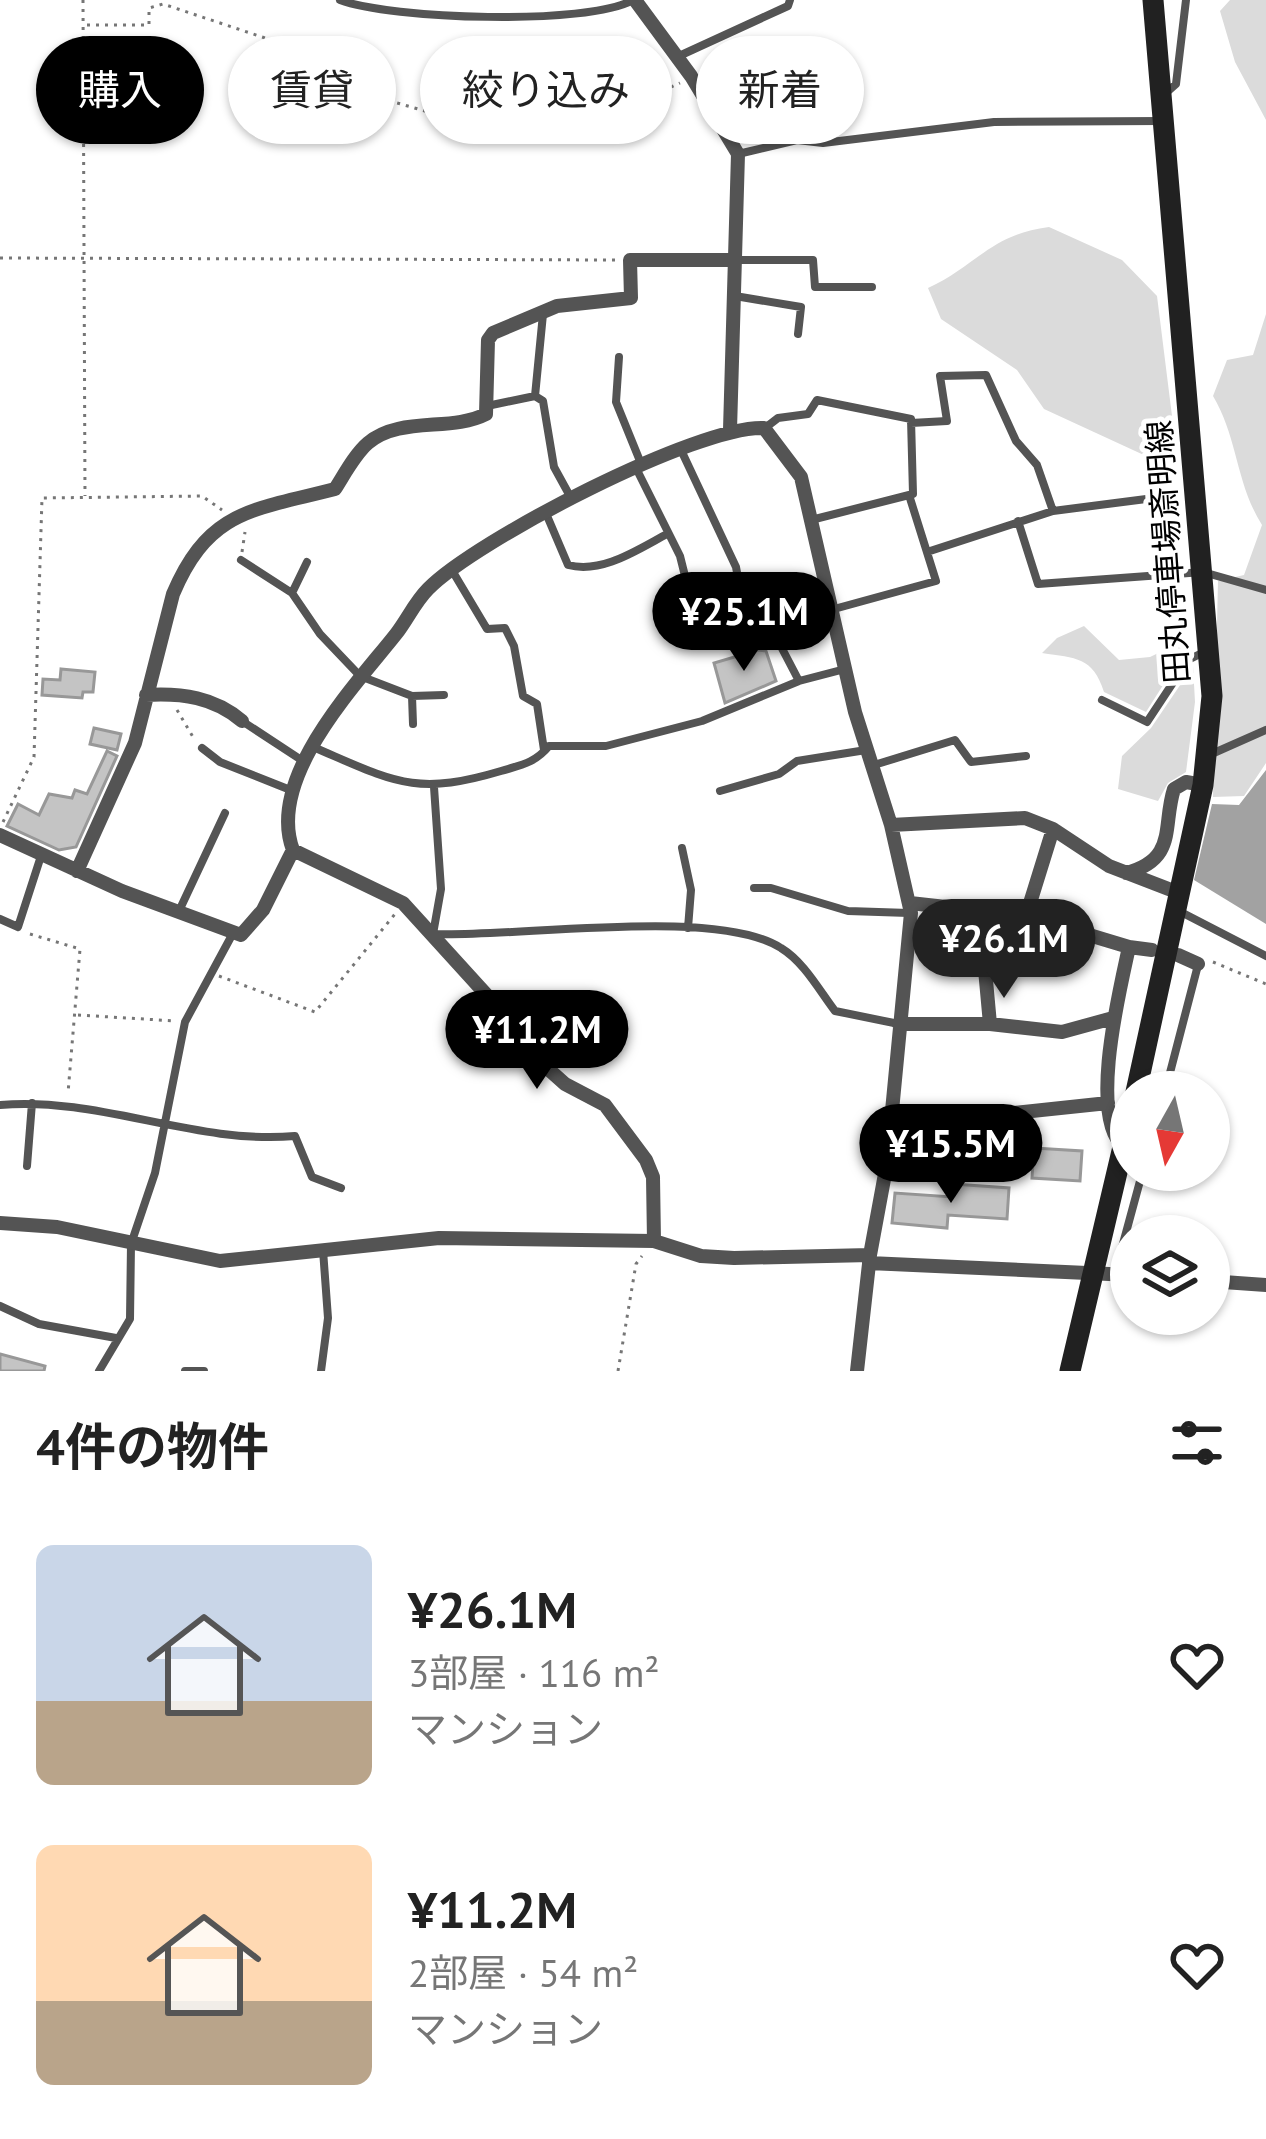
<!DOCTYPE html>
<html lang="ja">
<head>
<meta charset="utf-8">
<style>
  body { margin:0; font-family:"PT Sans","Noto Sans JP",sans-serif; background:#f2f2f2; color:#222; height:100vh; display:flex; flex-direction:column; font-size:45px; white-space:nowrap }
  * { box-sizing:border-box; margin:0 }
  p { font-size:39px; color:#767676 }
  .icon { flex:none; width:66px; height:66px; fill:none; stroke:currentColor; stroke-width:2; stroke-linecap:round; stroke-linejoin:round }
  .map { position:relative; height:1371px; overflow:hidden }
  .panel { display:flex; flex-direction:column; background:#fff; flex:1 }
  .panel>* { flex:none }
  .banner { position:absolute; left:36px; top:36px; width:1194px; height:108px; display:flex; gap:24px }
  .needle { width:78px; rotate:188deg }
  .buttons { position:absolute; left:1110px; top:1071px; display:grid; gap:24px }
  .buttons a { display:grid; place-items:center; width:120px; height:120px; border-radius:50%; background:#fff; box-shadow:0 3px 9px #0004; font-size:60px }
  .price { position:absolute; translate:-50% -102px; padding:0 27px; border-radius:42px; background:#000; color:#fff; font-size:39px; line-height:78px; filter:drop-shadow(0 3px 6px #0008) }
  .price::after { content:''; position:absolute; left:50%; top:72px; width:36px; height:27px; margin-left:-18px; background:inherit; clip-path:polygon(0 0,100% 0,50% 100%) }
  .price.active { background:#222; color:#fff }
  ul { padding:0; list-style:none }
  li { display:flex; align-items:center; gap:36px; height:300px; padding:0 36px }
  li span { display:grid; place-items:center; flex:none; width:336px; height:240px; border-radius:18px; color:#555 }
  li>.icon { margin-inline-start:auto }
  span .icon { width:144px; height:144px; fill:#fffc; stroke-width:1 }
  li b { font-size:51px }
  h2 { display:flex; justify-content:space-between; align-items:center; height:144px; padding:0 36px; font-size:51px }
  .pill { padding:0 42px; border-radius:54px; background:#fff; box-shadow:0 3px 9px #0004; font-size:42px; line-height:108px }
  .pill.active { background:#000; color:#fff }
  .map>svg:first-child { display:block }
</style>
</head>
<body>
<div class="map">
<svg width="1266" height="1371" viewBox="0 0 1266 1371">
  <rect width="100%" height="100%" fill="#fff"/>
  <path fill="#dbdbdb" d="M1230,0H1266V120L1235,62L1220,11Z
    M1049,227L1122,260L1157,296L1176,448L1166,460L1159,462L1044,409L1017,370L941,319L928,288C976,266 991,234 1049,227Z
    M1266,314V763L1244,796L1213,797L1218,581L1244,575L1262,525C1236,484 1238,438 1213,396L1227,360L1253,355Z
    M1084,626L1119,660L1150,657L1173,646L1186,649L1146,712L1104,692C1093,657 1076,658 1042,653L1057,638Z
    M1193,666L1195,702L1186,772L1168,783L1158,801L1118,789L1122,756L1151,728Z"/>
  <path fill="#a2a2a2" d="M1266,770V924L1194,880L1212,804L1239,805Z"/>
  <path fill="#c4c4c4" stroke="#989898" stroke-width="3" d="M758,650L766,651L776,681L725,703L714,663Z
    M61,669L95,672L93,692H83L82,698L42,695L43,679L60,680Z
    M94,728L121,734L117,750L90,744Z
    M107,751L117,756L76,847L59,850L7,826L18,804L39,815L49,794L72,798L75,790L87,794Z
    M1034,1148L1082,1151L1080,1181L1032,1178Z
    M953,1184L1009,1188L1007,1219L948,1215L947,1228L892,1223L895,1193L952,1197Z
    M0,1354L45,1366L44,1371H0Z"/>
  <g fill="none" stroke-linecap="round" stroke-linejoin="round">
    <path stroke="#767676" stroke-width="3" stroke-dasharray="3 6" stroke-linecap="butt" d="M83,0L85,496
      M87,25H149V8L163,4L292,47L342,87L456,120L552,81L597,84L647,98L680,83
      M0,258L616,260
      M242,552L245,532
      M177,710L193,737
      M3,822L34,757L42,498L202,496L222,510
      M30,934L80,949L68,1093
      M1213,962L1266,984
      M219,976L315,1012L395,914
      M78,1015L176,1021
      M618,1371L636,1264L642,1256"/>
    <path stroke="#545454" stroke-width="8" d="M340,0C390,19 587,26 633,0
      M679,56L788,6L790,0
      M1167,92L1176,84L1186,0
      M738,154L797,140L823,143L994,122L1162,121
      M736,260H813L815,287H872
      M735,296L801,307L798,334
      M619,357L616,402L642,466
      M535,396L543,314
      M487,406L535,396L543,401L554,467L571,498
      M911,423L947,421L940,376L986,375L1016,441L1037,465L1053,511
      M765,428L778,418L808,414L817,400L911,419L913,494L811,520
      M681,450L736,567L744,612L775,635L799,681
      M637,470L680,556L689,592L711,622L744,612
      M545,511L568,565C602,574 637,550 667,534
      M1018,521L1038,584L1203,572L1266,590
      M927,552L1053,511L1154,498
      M241,560L292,593L320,634L360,676L412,696L413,724
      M453,572L487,629L505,628L514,646L523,696L537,704L544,750
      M292,593L307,562
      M834,609L936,581L909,495
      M412,696L444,695
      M1102,700L1147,722L1188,660L1204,652
      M242,721L303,761
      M313,747C393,781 414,797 501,771C521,765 535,763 549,746H606L702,721L799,681L845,669
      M202,748L220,762L293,791
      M1207,756L1266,730
      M874,765L955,740L971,762L1026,756
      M434,787L441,889L433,934C514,938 716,906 781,948C804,962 819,990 835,1011L899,1024
      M720,791L779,774L797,761L866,750
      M682,848L691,890L688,928
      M754,888H771L848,911L909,913
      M1177,910L1266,956
      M179,911L225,813
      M0,919L18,927L41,856
      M1165,1092L1198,965
      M0,1105C99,1096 195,1145 295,1136L312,1177L341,1188
      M27,1166L32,1103
      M1131,1260L1121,1251L1143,1170
      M0,1306L39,1324L116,1338
      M99,1371L130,1319L131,1244L155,1173L185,1022L232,935
      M185,1371H204
      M321,1371L328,1318L323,1250"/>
    <path stroke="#545454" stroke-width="14" d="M635,0L691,76L738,154L730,430
      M146,695C182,693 214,697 242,721
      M891,825L1025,818L1053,829L1026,916
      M1053,829L1109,866L1179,893
      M0,835L122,891L241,935L263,910L293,850C266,778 355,686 396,634C407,620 415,602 428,589C476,540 698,425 764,428L801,477L855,712L891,825L911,913L887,1163L870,1255L857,1371
      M293,850L403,903L503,1013L537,1059L565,1084L605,1105L646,1160L653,1177L654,1241
      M77,871L135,743L173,594C209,509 254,510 335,489C344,475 355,454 368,443C400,416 451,432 486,414L488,340L493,333L557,306L631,298L630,260H735
      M1126,873C1178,859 1162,826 1174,789L1186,782L1203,785
      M910,903L1026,916L1129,947C1120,989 1088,1118 1124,1147
      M980,915L990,1024
      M1129,947L1152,950
      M1178,955L1198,964
      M899,1024H990L1062,1032L1113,1018
      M887,1163L942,1162L971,1126L995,1115L1108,1103
      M0,1223L57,1227L220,1261L439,1238L654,1241L701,1256L734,1258L870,1255
      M869,1263L1131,1275
      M1209,1281L1266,1285"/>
    <path stroke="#212121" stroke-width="21" d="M1136,1092L1203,785L1212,696L1153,0
      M1070,1371L1131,1113"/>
  </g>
  <g text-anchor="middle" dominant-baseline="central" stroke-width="10" stroke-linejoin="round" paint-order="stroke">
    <g font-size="33" fill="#000" stroke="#fff">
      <text transform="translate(1167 552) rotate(-94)">田丸停車場斎明線</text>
    </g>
  </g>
</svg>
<div class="buttons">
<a><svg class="needle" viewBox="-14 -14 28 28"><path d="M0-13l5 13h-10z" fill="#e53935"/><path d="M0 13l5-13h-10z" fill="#767676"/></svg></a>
<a><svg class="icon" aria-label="layers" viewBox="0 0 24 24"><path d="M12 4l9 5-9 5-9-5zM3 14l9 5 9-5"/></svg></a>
</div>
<b class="price" style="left:744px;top:674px">¥25.1M</b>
<b class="price active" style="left:1004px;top:1001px">¥26.1M</b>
<b class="price" style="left:537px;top:1092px">¥11.2M</b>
<b class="price" style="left:951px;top:1206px">¥15.5M</b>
<div class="banner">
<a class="pill active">購入</a>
<a class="pill">賃貸</a>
<a class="pill">絞り込み</a>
<a class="pill">新着</a>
</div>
</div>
<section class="panel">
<h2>4件の物件<svg class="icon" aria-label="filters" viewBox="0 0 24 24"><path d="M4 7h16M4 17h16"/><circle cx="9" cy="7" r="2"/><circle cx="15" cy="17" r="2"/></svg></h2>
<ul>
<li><span style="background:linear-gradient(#c9d6e8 65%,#b9a48a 0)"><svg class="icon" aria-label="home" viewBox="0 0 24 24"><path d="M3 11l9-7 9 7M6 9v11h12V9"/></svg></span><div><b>¥26.1M</b><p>3部屋 · 116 m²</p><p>マンション</p></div><svg class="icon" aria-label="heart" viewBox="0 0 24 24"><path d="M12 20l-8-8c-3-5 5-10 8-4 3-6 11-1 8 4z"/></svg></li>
<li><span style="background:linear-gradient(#ffd9b3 65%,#b9a48a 0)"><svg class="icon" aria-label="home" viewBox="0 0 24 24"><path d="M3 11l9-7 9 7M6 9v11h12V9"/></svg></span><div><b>¥11.2M</b><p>2部屋 · 54 m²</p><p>マンション</p></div><svg class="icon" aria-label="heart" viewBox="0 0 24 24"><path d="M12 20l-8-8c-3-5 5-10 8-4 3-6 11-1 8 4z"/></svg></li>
</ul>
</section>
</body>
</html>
